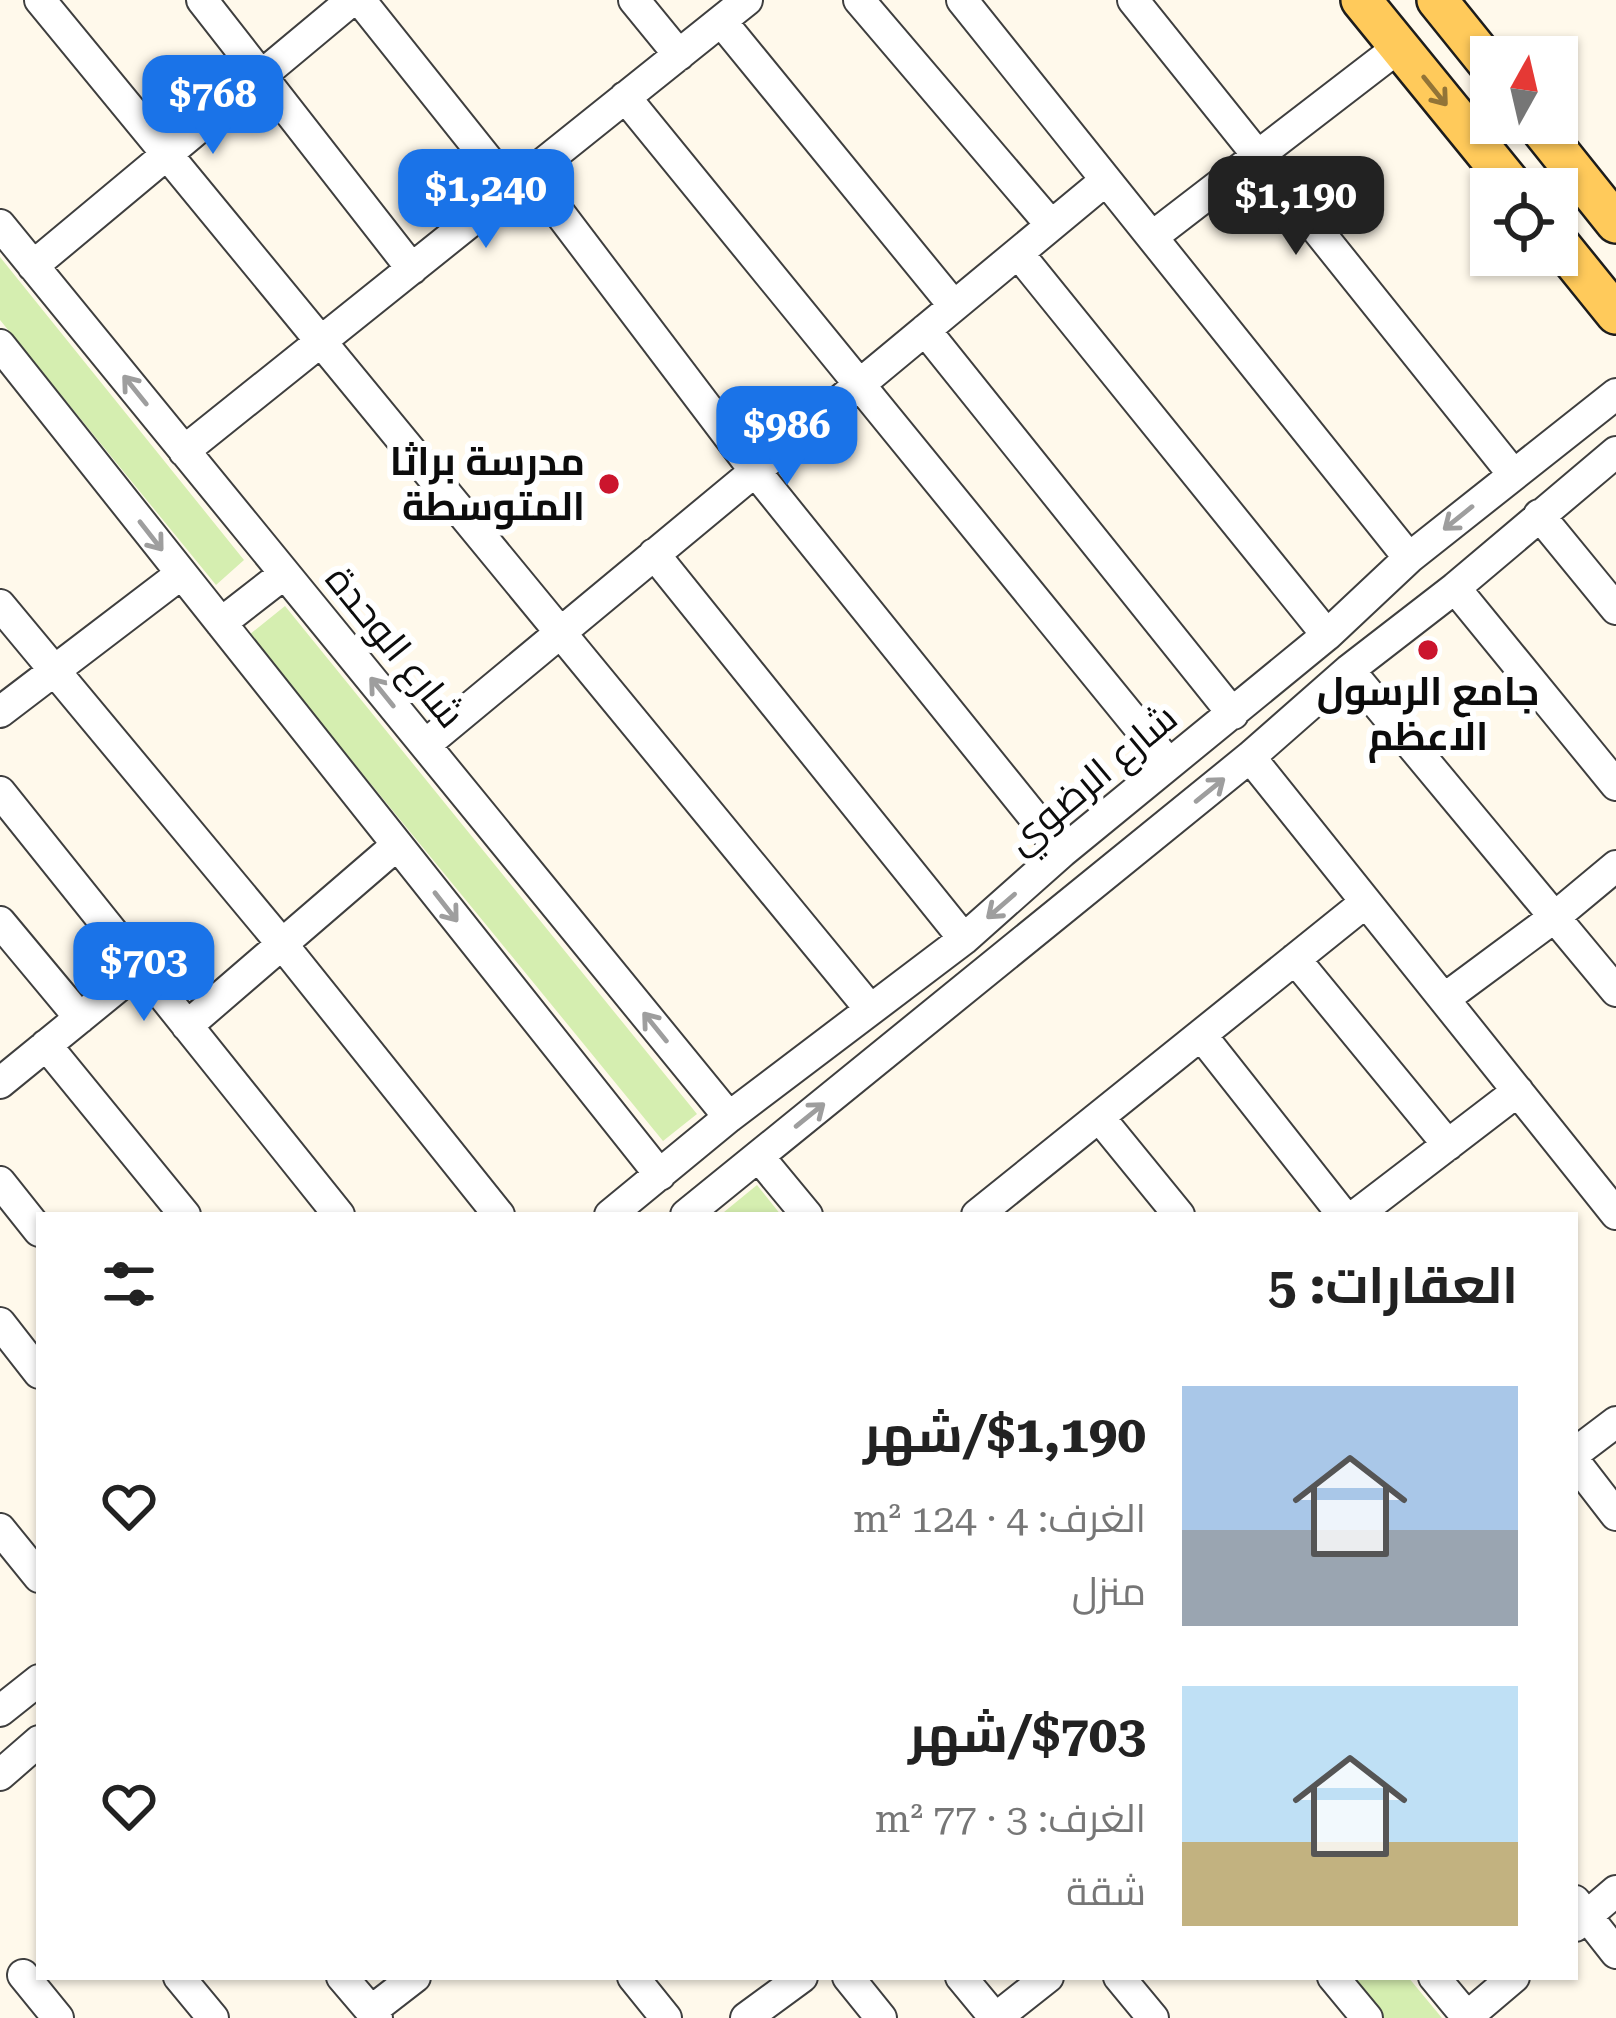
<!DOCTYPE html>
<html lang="ar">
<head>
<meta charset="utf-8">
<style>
  body { margin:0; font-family:"Roboto Serif",Cairo,serif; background:#f6f6f6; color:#222; direction:rtl; height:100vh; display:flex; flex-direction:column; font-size:45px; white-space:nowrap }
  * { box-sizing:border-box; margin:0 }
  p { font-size:39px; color:#767676 }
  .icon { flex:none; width:66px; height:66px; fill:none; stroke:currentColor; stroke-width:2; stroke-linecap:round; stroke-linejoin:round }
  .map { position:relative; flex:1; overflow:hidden; direction:ltr }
  .panel { position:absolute; left:36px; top:1212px; width:1542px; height:768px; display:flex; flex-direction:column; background:#fff; border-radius:0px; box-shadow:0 3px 9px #0004; direction:rtl }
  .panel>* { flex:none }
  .needle { width:78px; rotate:8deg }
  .fabs { position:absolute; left:1470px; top:36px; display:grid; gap:24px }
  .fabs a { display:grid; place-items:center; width:108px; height:108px; border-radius:0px; background:#fff; box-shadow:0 3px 9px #0004; font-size:60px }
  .price { position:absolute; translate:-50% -102px; padding:0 27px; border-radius:24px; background:#1a73e8; color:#fff; font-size:39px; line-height:78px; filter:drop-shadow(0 3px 6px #0008) }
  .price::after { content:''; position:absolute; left:50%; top:72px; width:36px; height:27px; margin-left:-18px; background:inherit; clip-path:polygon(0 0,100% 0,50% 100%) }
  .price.selected { background:#222; color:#fff }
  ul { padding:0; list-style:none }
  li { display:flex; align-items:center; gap:36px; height:300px; padding:0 60px }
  li span { display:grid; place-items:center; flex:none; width:336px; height:240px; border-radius:0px; color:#555 }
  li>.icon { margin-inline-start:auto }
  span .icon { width:144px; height:144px; fill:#fffc; stroke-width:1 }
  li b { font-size:51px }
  h2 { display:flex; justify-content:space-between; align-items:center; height:144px; padding:0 60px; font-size:51px }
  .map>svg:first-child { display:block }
</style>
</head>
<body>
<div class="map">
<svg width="1616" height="2018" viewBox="0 0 1616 2018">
  <rect width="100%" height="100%" fill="#fff9eb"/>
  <path fill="#d5eeb0" d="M0,257L244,560L216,585L0,320Z
    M285,606L697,1114L663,1141L249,635Z
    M757,1185L781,1215H727L724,1212Z
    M1348,1977H1408L1442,2018H1381Z"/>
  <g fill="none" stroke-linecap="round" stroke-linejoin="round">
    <defs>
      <path id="minor" d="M40,0L870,1009
        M202,0L412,269
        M360,0L511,189
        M634,0L679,55
        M859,0L1051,225
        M962,0L1409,558
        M1133,0L1513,474
        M721,21L954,306
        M625,97L1169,764
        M530,174L755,471L1062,852
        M0,225L729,1117
        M1152,237L1399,47
        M1018,253L1327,635
        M33,266L352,0
        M925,330L1233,714
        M0,345L660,1175
        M184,451L747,0
        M1539,515L1616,609
        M654,554L964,939
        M1455,588L1616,785
        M0,605L282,944L499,1215
        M221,623L284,574
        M1349,670L1616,991
        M0,712L181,574
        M425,745L1106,180
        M1250,757L1616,1214
        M0,792L339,1215
        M0,922L80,1018
        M1295,959L1448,1145
        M1444,999L1556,916L1616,866
        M187,1026L397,845
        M1201,1035L1343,1215
        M46,1045L185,1215
        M0,1083L141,968
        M1099,1117L1179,1215
        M759,1157L807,1215
        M0,1182L39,1231
        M610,1215L729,1117L964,939L1062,852L1327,635L1409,558L1616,394
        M686,1215L1250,757L1349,670L1455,588L1616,452
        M977,1215L1366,902
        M1356,1215L1518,1091
        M0,1323L39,1373
        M1575,1453L1616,1422
        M1575,1462L1616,1515
        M0,1529L39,1577
        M0,1711L39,1680
        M0,1775L39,1741
        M1575,1901L1616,1953
        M1575,1926L1616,1891
        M23,1975L58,2018
        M179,1977L213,2018
        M342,1977L377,2018
        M633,1977L666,2018
        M848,1977L881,2018
        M961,1977L995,2018
        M1119,1977L1153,2018
        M1333,1977L1367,2018
        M1434,1977L1468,2018
        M371,2011L415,1977
        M1467,2017L1514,1977
        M746,2018L802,1977
        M996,2018L1048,1977"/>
      <path id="major" d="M1361,0L1515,189
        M1437,0L1491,67
        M1536,123L1616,223
        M1557,241L1616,314"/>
    </defs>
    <use href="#minor" stroke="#3f3f3f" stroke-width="34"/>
    <use href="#major" stroke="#1d1d1d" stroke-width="44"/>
    <use href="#minor" stroke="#fff" stroke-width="30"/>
    <use href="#major" stroke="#ffca5b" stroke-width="39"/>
  </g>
  <defs><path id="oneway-shaft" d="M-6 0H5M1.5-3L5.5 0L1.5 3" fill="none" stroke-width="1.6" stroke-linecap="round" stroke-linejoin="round" transform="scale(3)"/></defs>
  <use stroke="#927437" href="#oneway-shaft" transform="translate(1435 91) rotate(51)"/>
  <g stroke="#9e9e9e">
    <use href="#oneway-shaft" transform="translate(135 390) rotate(-129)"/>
    <use href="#oneway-shaft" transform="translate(1458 518) rotate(141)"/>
    <use href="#oneway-shaft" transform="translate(151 536) rotate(52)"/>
    <use href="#oneway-shaft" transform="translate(382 692) rotate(-129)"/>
    <use href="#oneway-shaft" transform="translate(1210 790) rotate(-39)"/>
    <use href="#oneway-shaft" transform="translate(1001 906) rotate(139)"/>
    <use href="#oneway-shaft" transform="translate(446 907) rotate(52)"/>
    <use href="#oneway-shaft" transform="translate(655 1027) rotate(-129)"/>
    <use href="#oneway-shaft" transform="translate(810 1115) rotate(-39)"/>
  </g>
  <g fill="#cb152d" stroke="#fff" stroke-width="4.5">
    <circle cx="609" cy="484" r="12"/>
    <circle cx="1428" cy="650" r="12"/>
  </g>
  <g text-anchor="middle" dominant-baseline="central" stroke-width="12" stroke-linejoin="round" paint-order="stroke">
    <g font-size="39" font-weight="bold" fill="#0c0c0c" stroke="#fff" text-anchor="end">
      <text x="585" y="462">مدرسة براثا<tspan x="585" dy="45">المتوسطة</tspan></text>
      <text x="1428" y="692" text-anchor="middle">جامع الرسول<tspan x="1428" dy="45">الاعظم</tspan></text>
    </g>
    <g font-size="39" fill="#0c0c0c" stroke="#fff">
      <text transform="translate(395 647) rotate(51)">شارع الوحدة</text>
      <text transform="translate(1092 779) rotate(-40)">شارع الرضوي</text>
    </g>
  </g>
</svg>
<div class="fabs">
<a><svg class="needle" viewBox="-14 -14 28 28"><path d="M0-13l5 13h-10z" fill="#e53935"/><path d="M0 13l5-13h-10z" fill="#767676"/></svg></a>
<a><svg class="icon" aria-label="locate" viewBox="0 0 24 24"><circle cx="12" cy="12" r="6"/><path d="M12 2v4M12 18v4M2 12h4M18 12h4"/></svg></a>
</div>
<b class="price" style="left:213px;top:157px">$768</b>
<b class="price" style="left:486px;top:251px">$1,240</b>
<b class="price selected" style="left:1296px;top:258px">$1,190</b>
<b class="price" style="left:787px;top:488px">$986</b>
<b class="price" style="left:144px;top:1024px">$703</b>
<section class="panel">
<h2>العقارات: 5<svg class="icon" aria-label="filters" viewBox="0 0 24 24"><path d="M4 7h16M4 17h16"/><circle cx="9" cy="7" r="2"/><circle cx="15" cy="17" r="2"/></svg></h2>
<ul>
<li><span style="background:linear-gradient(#a9c7e8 60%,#9aa5b1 0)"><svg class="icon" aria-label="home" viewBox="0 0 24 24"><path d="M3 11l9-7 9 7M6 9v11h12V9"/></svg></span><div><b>$1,190/شهر</b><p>الغرف: 4 · 124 m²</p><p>منزل</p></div><svg class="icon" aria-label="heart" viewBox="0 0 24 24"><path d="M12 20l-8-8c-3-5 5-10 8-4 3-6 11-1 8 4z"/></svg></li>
<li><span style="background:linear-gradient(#bfe0f5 65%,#c2b280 0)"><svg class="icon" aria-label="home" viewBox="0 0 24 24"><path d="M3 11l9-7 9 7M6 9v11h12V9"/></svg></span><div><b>$703/شهر</b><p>الغرف: 3 · 77 m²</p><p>شقة</p></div><svg class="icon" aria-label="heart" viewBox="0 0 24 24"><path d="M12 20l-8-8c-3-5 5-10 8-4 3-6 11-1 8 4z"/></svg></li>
</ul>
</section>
</div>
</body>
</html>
